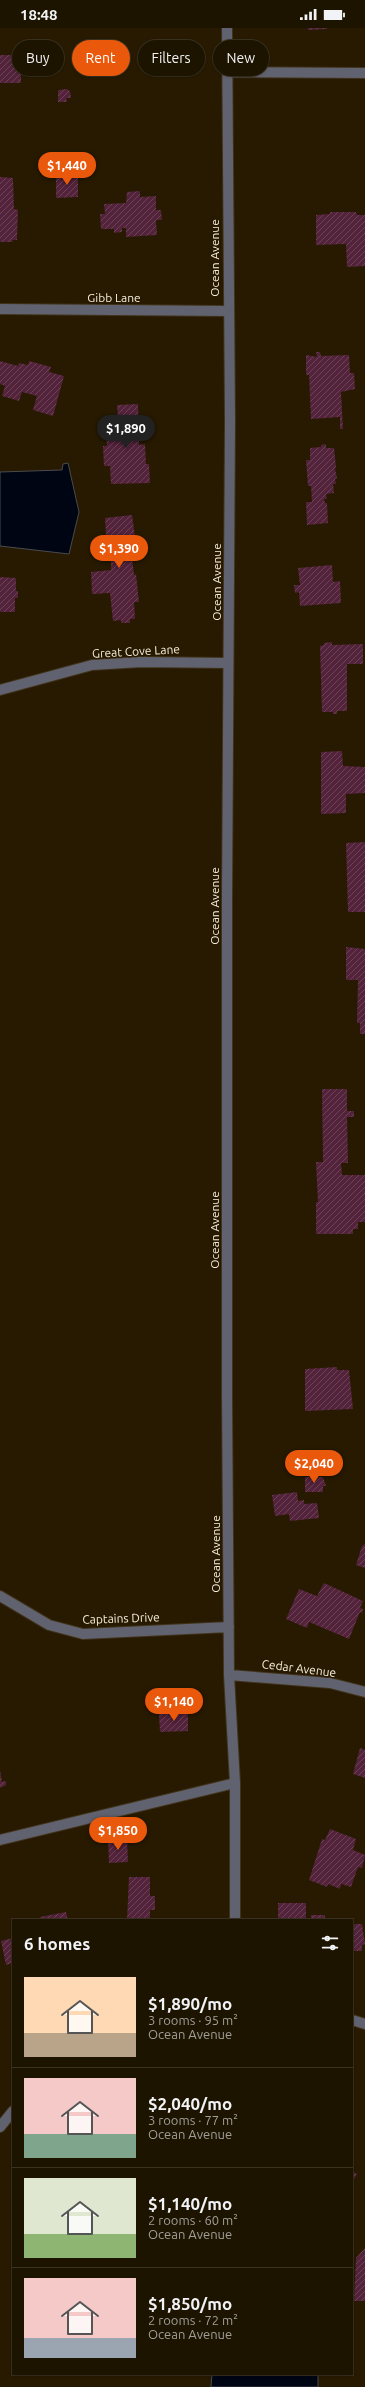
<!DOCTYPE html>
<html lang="en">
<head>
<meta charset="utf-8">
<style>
  body { margin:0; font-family:Ubuntu,sans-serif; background:#2a210f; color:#f1f3f6; height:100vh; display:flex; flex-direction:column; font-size:15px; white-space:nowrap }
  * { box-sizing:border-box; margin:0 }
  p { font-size:13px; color:#a09e99 }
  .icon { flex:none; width:22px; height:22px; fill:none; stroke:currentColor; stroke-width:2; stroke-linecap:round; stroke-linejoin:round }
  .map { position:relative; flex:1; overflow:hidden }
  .drawer { position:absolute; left:12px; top:1891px; width:341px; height:456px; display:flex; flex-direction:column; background:#1d1400; border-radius:0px; box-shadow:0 1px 3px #0004,0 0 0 1px #3b3322 }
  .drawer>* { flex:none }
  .hud { position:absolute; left:12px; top:12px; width:341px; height:36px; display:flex; gap:8px }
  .price { position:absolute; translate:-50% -34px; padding:0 9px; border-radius:14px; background:#ea580c; color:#fff; font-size:13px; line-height:26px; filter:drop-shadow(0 1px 2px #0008) }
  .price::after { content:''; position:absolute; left:50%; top:24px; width:12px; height:9px; margin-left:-6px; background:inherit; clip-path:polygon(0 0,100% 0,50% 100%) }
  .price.selected { background:#222; color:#fff }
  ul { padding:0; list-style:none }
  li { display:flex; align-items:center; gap:12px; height:100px; padding:0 12px }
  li+li { border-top:1px solid #3b3322 }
  li span { display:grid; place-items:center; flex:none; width:112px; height:80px; border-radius:0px; color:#555 }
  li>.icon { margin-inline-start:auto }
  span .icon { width:48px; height:48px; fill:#fffc; stroke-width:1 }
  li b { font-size:17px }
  h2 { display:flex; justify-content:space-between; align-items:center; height:48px; padding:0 12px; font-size:17px }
  .chip { padding:0 14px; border-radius:18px; background:#1d1400; box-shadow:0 1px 3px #0004,0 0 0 1px #3b3322; font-size:14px; line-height:36px }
  .chip.selected { background:#ea580c; color:#fff }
  .status { display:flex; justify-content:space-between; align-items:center; height:28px; padding:0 20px; background:#1d1400; direction:ltr }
  .status svg { height:11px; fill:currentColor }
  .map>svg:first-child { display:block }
</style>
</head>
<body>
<div class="status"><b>18:48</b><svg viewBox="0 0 49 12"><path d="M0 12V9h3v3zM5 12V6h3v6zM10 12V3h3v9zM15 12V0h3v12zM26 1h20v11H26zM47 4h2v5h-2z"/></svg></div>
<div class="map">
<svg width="365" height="2359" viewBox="0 0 365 2359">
  <defs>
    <pattern id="building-hatch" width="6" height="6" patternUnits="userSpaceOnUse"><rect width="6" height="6" fill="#53223b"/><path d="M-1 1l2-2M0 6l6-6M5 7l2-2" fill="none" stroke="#6c4257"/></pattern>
  </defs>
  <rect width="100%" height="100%" fill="#271a00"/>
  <path fill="#000513" stroke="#4a4b4f" d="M68,435L79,484L69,526L0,518V444L62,442L63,436Z
    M212,2346H318V2359H211Z"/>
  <path fill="url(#building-hatch)" d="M308,0H327V1L308,2Z
    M0,27H21V55H0Z
    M67,61L70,63L71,70H66L67,74H58V62Z
    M56,146H78V169L56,170Z
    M0,149L13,150L14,181L18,182L17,212H12L13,214H0Z
    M140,163V169L156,168V182H161L162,192H156L157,207L126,209V200H122V204L114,205V201H101L100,186H105L104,176L126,175L127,164Z
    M330,184H356L357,187H365V238L347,239L346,216L316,217V187L330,186Z
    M316,324H320L321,328L349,327L350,345H354L355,361L341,364L343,401H340V389L311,391L309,347H306V327L317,329Z
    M0,333L18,338L19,335L28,337L29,333L51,339L49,344L64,348L53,388L33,382L37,368L22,364L19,373L2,368L5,358L0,356Z
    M138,376L139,417L145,416L146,436H149L150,455L111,456L110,438H104L103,418H107L106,404L114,403V390H118L117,377Z
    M326,416V420H334L336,439L335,441L337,450L335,451L336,456H333L334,465L326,466L327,471H324L325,475H327L328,495L307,497L306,474H312L311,458H308L306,432H310V420L321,419V417Z
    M132,487L136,516V528L132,529L134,547L136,546L139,574H134L135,591H130V595H121V592L113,593L110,565L92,566L91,544L111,542V522H107L105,490Z
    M332,537L333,554L340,553L341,575L300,578L299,564L295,565L294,557H300L298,540Z
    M0,549L16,550V563H18V570H15V584H0Z
    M332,614V617L363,616V636H347V683H337V686H333V684H322L320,618L324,617V615Z
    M342,723L343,738L365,739V765L346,766V785L321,786V724Z
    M365,814V884H348L346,815Z
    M346,919L365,921V1006H360V995H357L358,952H346Z
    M322,1061H347V1083H354V1089H347L348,1135H341L342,1147H365V1194H358V1201H353V1206H316V1174H318L316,1134H323Z
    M337,1339V1342H349L353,1381L305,1383V1341Z
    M305,1449H323L326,1458H323V1464H305Z
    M297,1464L298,1473L304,1472V1476L317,1475L319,1490L290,1493L289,1486L275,1488L272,1467Z
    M365,1516V1540L356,1537L362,1518Z
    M324,1555L363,1573L360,1580L363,1581L362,1585L360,1584L349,1611L309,1594L307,1600L286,1591L299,1561L317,1568Z
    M188,1684V1703L160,1704L159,1686Z
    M360,1720L365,1722V1750L353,1746Z
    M0,1742L2,1754L6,1753V1757L0,1760Z
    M330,1801L356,1811L353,1822L365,1827L362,1840L358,1839L351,1859L341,1856L340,1861L328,1856L327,1859L309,1852L322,1811L325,1812Z
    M127,1811L128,1834L109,1835L108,1812Z
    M129,1849H150V1868H155V1882H150V1892H127Z
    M278,1875H306V1892H278Z
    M66,1884L68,1892H40V1889Z
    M311,1887H325V1891L333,1892H311Z
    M352,1896H362L365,1916L362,1917V1923H352Z
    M13,1910V1935L6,1937L1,1913Z
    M352,2143L357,2146L352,2155Z
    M365,2220V2273H354L356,2230Z"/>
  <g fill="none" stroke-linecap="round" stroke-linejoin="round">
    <defs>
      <path id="minor" d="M227,0L230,392L227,873V1367L229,1647L235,1755V1892
        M227,44L365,45
        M0,281L227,283
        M0,662L92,637L141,634L228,635
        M0,1568L49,1597L83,1606L229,1599
        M229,1647L330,1655L365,1664
        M0,1812L235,1755
        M352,1992L365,1996
        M0,2099L13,2083"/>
    </defs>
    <use href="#minor" stroke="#40331a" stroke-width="12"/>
    <use href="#minor" stroke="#61626f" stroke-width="10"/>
  </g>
  <g text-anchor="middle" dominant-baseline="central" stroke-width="3" stroke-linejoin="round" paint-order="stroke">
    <g font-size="12" fill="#f5eddc" stroke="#271a00">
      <text transform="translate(214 230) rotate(-90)">Ocean Avenue</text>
      <text x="114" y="269">Gibb Lane</text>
      <text transform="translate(216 554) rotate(-90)">Ocean Avenue</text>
      <text transform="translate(136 623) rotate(-3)">Great Cove Lane</text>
      <text transform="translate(214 878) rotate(-90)">Ocean Avenue</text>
      <text transform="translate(214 1202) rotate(-90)">Ocean Avenue</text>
      <text transform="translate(215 1526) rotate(-90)">Ocean Avenue</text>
      <text transform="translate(121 1590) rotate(-2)">Captains Drive</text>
      <text transform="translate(299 1640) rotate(7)">Cedar Avenue</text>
    </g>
  </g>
</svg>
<b class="price" style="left:67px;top:158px">$1,440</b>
<b class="price selected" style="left:126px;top:421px">$1,890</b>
<b class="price" style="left:119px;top:541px">$1,390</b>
<b class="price" style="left:314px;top:1456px">$2,040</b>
<b class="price" style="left:174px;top:1694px">$1,140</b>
<b class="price" style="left:118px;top:1823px">$1,850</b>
<div class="hud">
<a class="chip">Buy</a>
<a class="chip selected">Rent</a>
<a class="chip">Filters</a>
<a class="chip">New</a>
</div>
<section class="drawer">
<h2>6 homes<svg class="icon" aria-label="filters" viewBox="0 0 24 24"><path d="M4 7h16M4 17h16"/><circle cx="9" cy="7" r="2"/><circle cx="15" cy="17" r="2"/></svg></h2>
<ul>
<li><span style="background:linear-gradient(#ffd9b3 70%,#b9a48a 0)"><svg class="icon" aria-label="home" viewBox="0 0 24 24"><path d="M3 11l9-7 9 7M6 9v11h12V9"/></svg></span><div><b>$1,890/mo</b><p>3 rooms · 95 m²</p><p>Ocean Avenue</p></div></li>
<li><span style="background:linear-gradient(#f6c9c9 70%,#7fa58c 0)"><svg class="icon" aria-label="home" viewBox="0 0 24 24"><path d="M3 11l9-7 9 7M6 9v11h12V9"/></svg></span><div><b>$2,040/mo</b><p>3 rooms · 77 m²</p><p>Ocean Avenue</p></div></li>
<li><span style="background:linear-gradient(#dfe7d0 70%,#8fb573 0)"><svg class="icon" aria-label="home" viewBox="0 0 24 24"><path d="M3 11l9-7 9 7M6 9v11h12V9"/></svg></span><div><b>$1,140/mo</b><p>2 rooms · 60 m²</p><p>Ocean Avenue</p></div></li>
<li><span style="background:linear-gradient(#f6c9c9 75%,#9aa5b1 0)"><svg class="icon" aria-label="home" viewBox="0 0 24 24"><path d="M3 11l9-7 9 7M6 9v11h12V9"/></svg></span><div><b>$1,850/mo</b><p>2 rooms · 72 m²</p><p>Ocean Avenue</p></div></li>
</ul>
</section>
</div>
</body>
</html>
